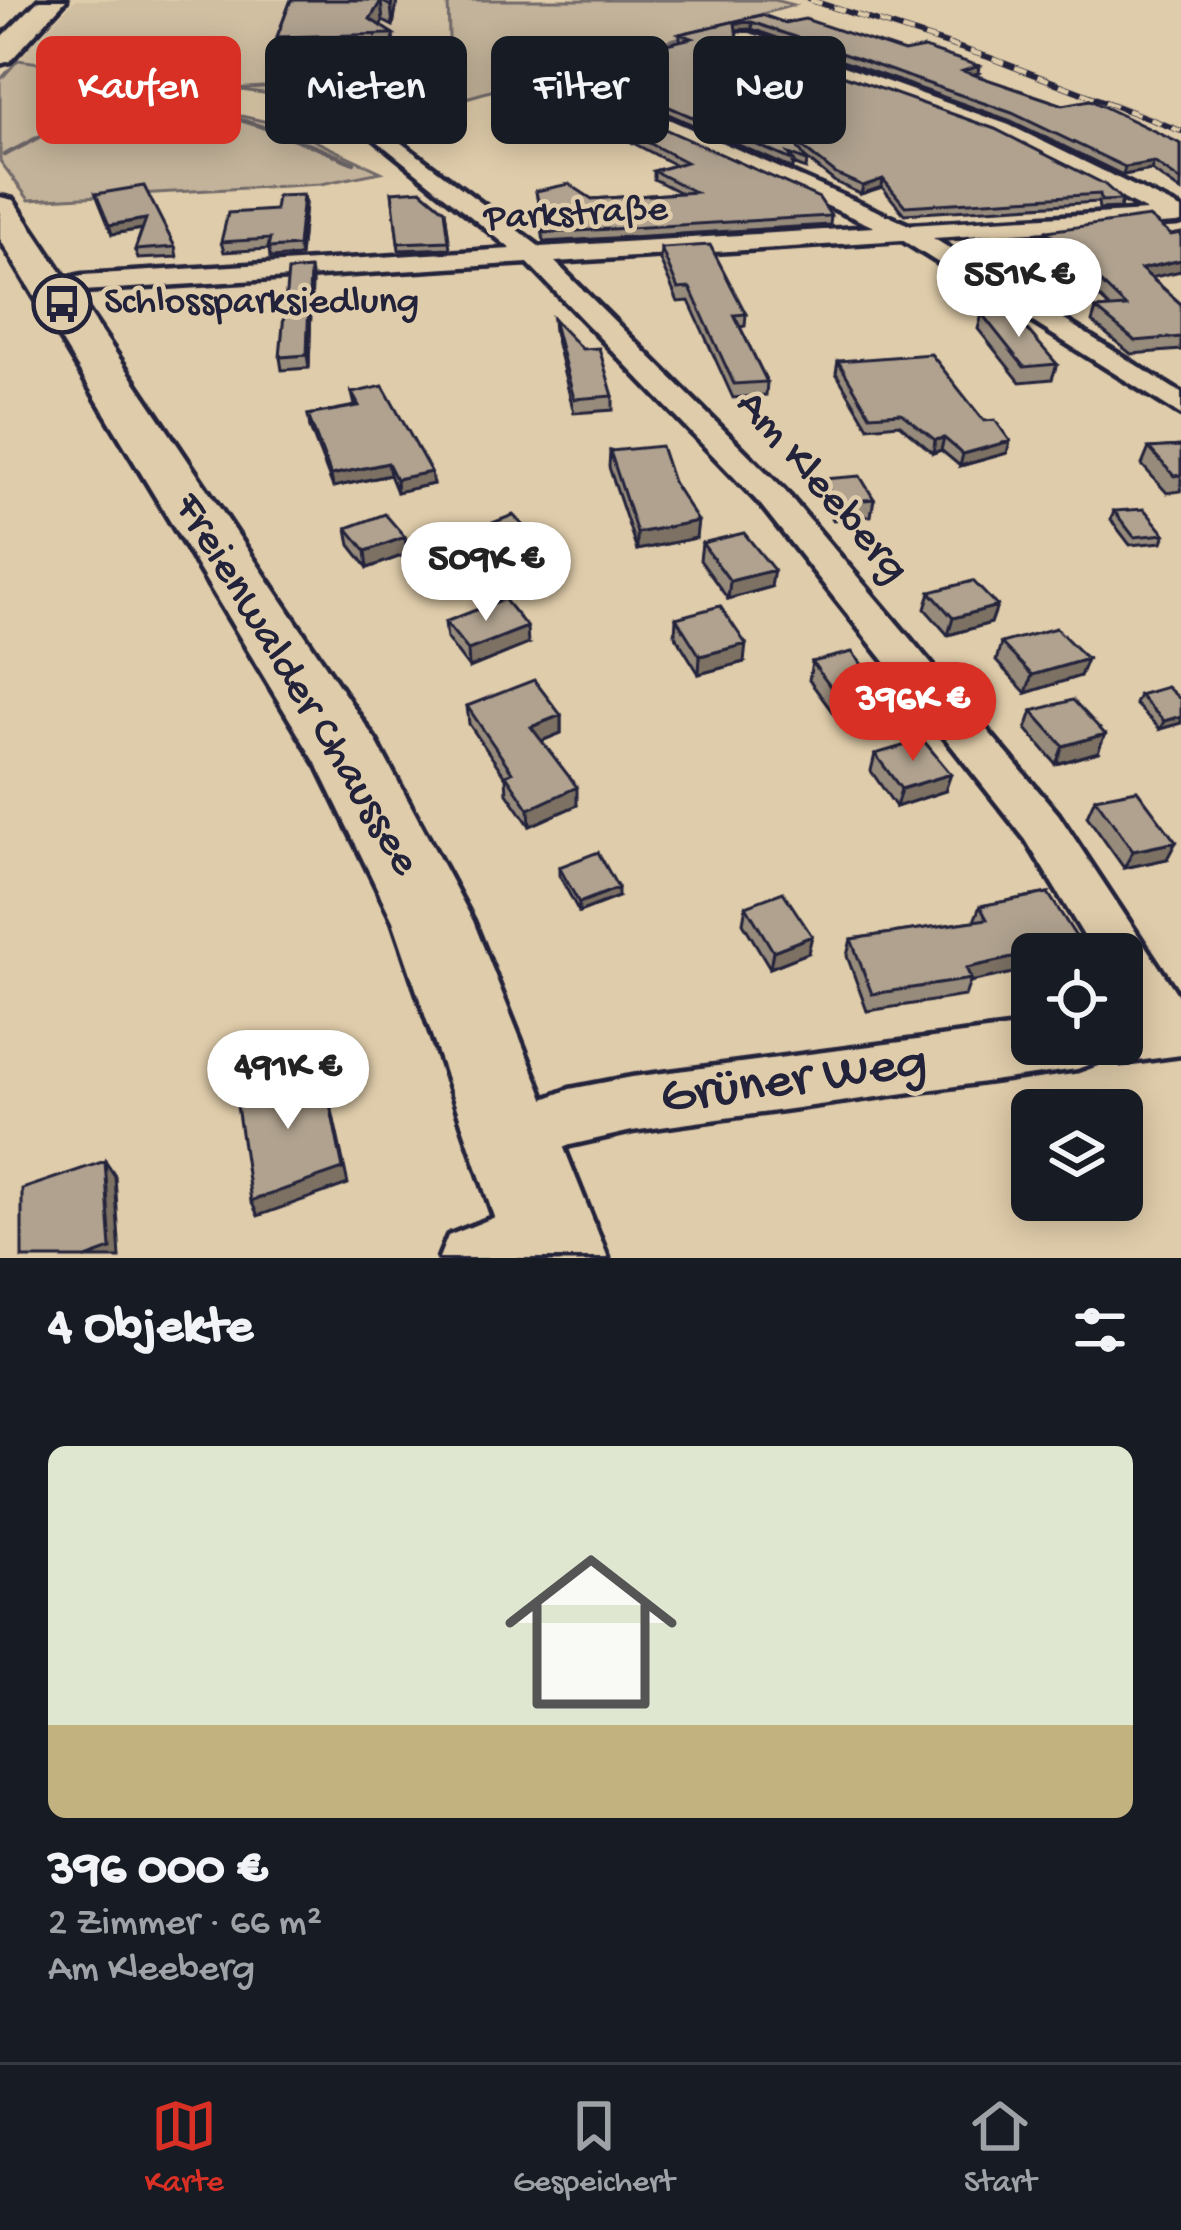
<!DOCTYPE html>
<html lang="de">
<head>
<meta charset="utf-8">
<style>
  body { margin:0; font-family:"Gochi Hand",sans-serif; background:#242831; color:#f1f3f6; height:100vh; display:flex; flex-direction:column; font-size:45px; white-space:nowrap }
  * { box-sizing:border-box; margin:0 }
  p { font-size:39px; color:#9ea1a6 }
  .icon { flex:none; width:66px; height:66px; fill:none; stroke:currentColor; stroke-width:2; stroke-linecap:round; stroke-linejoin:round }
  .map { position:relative; height:1258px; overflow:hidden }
  .drawer { display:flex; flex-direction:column; background:#171b24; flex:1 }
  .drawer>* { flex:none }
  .guide { position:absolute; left:36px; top:36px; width:1110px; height:108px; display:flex; gap:24px }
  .buttons { position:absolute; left:1011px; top:933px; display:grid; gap:24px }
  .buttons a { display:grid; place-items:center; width:132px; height:132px; border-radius:18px; background:#171b24; box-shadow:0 6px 30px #0003; font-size:60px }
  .price { position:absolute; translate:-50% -102px; padding:0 27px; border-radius:42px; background:#fff; color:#222; font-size:39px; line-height:78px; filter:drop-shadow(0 3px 6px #0008) }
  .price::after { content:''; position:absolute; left:50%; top:72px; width:36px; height:27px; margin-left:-18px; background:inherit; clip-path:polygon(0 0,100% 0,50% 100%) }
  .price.on { background:#d93025; color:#fff }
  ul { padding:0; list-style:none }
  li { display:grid; align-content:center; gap:24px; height:636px; padding:0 48px }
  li+li { border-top:3px solid #363941 }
  li span { display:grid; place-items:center; height:372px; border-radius:18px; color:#555 }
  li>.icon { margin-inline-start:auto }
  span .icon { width:216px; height:216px; fill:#fffc; stroke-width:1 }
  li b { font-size:51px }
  h2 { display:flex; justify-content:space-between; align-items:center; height:144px; padding:0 48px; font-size:51px }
  .pill { padding:0 42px; border-radius:18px; background:#171b24; box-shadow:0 6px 30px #0003; font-size:42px; line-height:108px }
  .pill.on { background:#d93025; color:#fff }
  .dock { display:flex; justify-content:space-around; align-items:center; height:168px; border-top:3px solid #363941; background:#171b24; font-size:33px; color:#9ea1a6 }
  .dock a { display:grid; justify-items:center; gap:6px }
  .dock .on { color:#d93025 }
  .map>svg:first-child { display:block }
</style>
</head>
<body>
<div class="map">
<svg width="1181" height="1258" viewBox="0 0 1181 1258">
  <rect width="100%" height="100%" fill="#dfccaa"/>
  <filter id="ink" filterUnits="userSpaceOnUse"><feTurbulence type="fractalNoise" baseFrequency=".00833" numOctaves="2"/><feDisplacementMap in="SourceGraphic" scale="24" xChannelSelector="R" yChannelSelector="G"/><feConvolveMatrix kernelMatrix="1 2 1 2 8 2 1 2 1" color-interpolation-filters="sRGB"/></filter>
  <g filter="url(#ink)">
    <path fill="#d1bfa2" d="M75,0H448L451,74L233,89L18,60Z
      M799,0H818L953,42L1149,114L1181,127V133L1011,67Z"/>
    <path fill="#c3b39a" stroke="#726a6a" stroke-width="3" d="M448,0H775L794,5L413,113L233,89L232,114L281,125L381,172L321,184L29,200L0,161V80L18,60L233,89L450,74Z"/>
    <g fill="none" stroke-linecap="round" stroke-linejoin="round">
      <path stroke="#6b6466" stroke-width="4.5" d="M4,155C35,140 65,121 99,112C185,89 276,131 354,163"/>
      <defs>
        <path id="minor" d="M738,33H750L1009,125L1181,209V222L1176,223L933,238L1181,393V415L902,240L555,262L785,491L1058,814L1181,1000V1055L1122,1063L1101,1051L1096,1062L1077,1069L632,1131L570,1145L516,1167L496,1158L487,1138L496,1118L570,1089L632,1077L1032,1025V1044H1122V1013L1130,1012L1122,999V954H1095L1026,840L761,505L528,263L83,291L53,297L40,289L44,283L83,275L511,249L365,131V123L372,121L540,247L874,227L575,91L573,87L582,81L909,225L1147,211L995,133L738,41Z
          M547,1196L569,1205L578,1227L569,1249L546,1258H439L448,1236Z"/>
        <path id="primary" d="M39,0H66L10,61L0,64V39Z
          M0,197L13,200L376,741L473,921L608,1258H508L393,921L319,768L0,239Z"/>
      </defs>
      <use href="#minor" stroke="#22223b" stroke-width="9"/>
      <use href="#primary" stroke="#22223b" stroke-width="9"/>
      <use href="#minor" fill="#dfccaa" fill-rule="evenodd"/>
      <use href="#primary" fill="#dfccaa" fill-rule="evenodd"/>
      <defs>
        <path id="rail" d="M810,0L988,57L1181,131"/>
      </defs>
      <use href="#rail" stroke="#22223b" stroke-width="6"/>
      <use href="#rail" stroke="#dfccaa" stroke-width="4.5" stroke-dasharray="12" stroke-linecap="butt"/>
    </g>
    <path fill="#978b7b" stroke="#22223b" stroke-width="3" d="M291,0H397L393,26L383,21L380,26L393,34L395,55L280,58L277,37Z
      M762,15L785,23L904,52L978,73L973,75L1181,144V191L1151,170L1123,175L1011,121L752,29L736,30L737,38L1122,200L1120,208L1099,209L1098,202L904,214L882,187L861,194L835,182L804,157L807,161L806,169L793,164V169L584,77L572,83L573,88L831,216L830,225L544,242L536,191L592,199L681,193L654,179V171L675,165L523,85V78L680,41V34Z
      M392,192L445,210L450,248L399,250Z
      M96,194L175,247L177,257L138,259L135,250L142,229L112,234Z
      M305,204L300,256L270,258L269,249L224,252L221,242L275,210Z
      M1047,231L1152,278L1181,304V350L1131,354L1092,322L1096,309L1110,308L1044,243Z
      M661,248L746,314L745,326L740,327L767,382L766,395L733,398L689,301L678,302L660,260Z
      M312,281L309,368L282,370L280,357Z
      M982,314L1057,364L1052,379L1020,382L978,329Z
      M553,319L613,396V410L574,413L554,332Z
      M838,361L984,421L1010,441L1007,453L960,466L941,450L933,453L899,424L868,427L836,373Z
      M352,393L431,472L433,484L397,492L390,475L333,487L310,428L308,415L355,406Z
      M1181,446V491L1167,493L1142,465L1149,448Z
      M610,451L673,482L696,538L637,550L609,467Z
      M823,479L874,499L871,516L833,520L820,496Z
      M1114,511L1165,534L1162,542L1130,545L1111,520Z
      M487,525L551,554L552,571L525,582L488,542Z
      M347,528L405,537L407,554L368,568L350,545Z
      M702,543L771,587L728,599L700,560Z
      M930,592L997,606L991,623L948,635L925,609Z
      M676,618L744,662L699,674L675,635Z
      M445,622L528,644L469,668L447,639Z
      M1001,643L1087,659L1080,676L1026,693L996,661Z
      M812,662L884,692L880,710L839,721L809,680Z
      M1139,695L1181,700L1160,729L1135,704Z
      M467,706L561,715V733L541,741L577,805L530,826L507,793L506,778L469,724Z
      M1032,711L1098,752L1056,764L1026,729Z
      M875,754L945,791L896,807L871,771Z
      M1095,798L1167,859L1124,868L1087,816Z
      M559,867L618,897L579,912L559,875Z
      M1048,893L970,982L965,996L867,1011L847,956L851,939L974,921L980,906Z
      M746,906L808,953L770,968L743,923Z"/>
    <path fill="#7b7164" stroke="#22223b" stroke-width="3" d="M392,0H397L393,26L391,6Z
      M381,1L383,21L375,35L370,19Z
      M752,22V29L735,30V23Z
      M979,66L978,73L961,78L963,71Z
      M584,70V77L571,83L570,76Z
      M1154,162L1151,170L1123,175L1125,167Z
      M883,179L882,187L861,194L863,186Z
      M303,195L305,204L300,256L298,246Z
      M146,219L148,228L112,234L109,225Z
      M1181,260V271L1137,281L1141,269Z
      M310,269L312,281L309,368L307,355Z
      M944,438L941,450L933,453L935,440Z
      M1010,441L1007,453L960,466L963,454Z
      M388,463L390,475L333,487L331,475Z
      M431,472L433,484L397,492L396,479Z
      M698,521L696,538L637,550V533Z
      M405,537L407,554L368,568L366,551Z
      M551,554L552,571L525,582L524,565Z
      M774,570L771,587L728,599L730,581Z
      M997,606L991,623L948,635L953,618Z
      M527,627L528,644L469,668L468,650Z
      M746,644L744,662L699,674L700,656Z
      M1087,659L1080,676L1026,693L1032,675Z
      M884,692L880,710L839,721L843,704Z
      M561,715V733L532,745L531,727Z
      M1181,716V723L1160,729L1164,721Z
      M1105,734L1098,752L1056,764L1063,746Z
      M951,774L945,791L896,807L901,789Z
      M577,787V805L530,826L529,809Z
      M1176,842L1167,859L1124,868L1133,851Z
      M618,888V897L579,912V903Z
      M812,936L808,953L770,968L773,951Z
      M1080,943L1075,954H1032V969L970,982L971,979L966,968Z
      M322,1064L348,1184L258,1216L251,1201Z
      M105,1161L115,1176L120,1258H86Z"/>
    <path fill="#b0a28f" stroke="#22223b" stroke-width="3" d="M291,0H392L391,6L381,1L370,19L393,34L277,37Z
      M762,15L785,23L805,19L904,52L924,48L979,66L963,71L1063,105L1090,100L1181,144V181L1154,162L1125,167L1012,113L752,22L735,23L737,38L995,129L1104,184L1122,200L1101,201L1100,194L905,206L883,179L863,186L836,174L792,139L807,161L789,154L794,161L584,70L570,76L573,88L819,198L831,216L544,233L536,191L569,184L592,199L695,192L654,171L686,162L523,78L692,38L680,34Z
      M144,186L175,247L135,250L146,219L109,225L96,194Z
      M421,190L445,210L449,241L398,243L392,192Z
      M303,195L298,246L268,248L270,239L221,242L228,213L275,210L277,196Z
      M1149,217L1171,235L1181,233V260L1141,269L1181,304V337L1135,341L1096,309L1126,307L1047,231Z
      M710,245L746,314L734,315L767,382L734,384L690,288L678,289L661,248Z
      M310,269L307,355L280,357L288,271Z
      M1012,312L1057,364L1024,367L982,314Z
      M553,319L582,349L599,348L613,396L574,399Z
      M931,354L984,421L995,420L1010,441L963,454L944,438L935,440L901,413L870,415L838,361Z
      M383,386L431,472L396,479L388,463L331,475L308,415L359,406L352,393Z
      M661,446L673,482L698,521L637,533L610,451Z
      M1181,446V475L1174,476L1149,448Z
      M860,476L874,499L836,503L823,479Z
      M1144,509L1165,534L1134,537L1114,511Z
      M385,514L405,537L366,551L347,528Z
      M513,515L551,554L524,565L487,525Z
      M744,533L774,570L730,581L702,543Z
      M973,581L997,606L953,618L930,592Z
      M504,599L527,627L468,650L445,622Z
      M720,606L746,644L700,656L676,618Z
      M1056,628L1087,659L1032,675L1001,643Z
      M852,652L884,692L843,704L812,662Z
      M534,680L561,715L531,727L577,787L529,809L506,775L512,772L467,706Z
      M1167,687L1181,700V716L1164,721L1139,695Z
      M1073,700L1105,734L1063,746L1032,711Z
      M923,740L951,774L901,789L875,754Z
      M1137,790L1176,842L1133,851L1095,798Z
      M598,852L618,888L579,903L559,867Z
      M783,892L812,936L773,951L746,906Z
      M1048,893L1080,943L966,968L971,979L872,994L851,939L987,919L980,906Z
      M322,1064L343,1169L251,1201L235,1092Z
      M105,1161L111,1249L86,1258H22V1189Z"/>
  </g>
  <defs>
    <symbol id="bus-ring" viewBox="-11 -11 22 22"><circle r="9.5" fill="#dfccaa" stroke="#22223b" stroke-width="1.5"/><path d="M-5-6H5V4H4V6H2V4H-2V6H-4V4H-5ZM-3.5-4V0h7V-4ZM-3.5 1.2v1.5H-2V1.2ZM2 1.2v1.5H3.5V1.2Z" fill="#22223b"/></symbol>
  </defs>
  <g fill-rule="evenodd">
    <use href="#bus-ring" x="29" y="271" width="66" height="66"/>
  </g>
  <g text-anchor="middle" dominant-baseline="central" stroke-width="9" stroke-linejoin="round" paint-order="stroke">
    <g font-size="39" fill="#22223b" stroke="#dfccaa">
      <text transform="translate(576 216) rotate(-3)">Parkstraße</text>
    </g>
    <g font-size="39" fill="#22223b" stroke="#dfccaa" text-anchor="start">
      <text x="104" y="304">Schlossparksiedlung</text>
    </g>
    <g font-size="45" fill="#22223b" stroke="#dfccaa">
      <text transform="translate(821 488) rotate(49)">Am Kleeberg</text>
      <text transform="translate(295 685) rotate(59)">Freienwalder Chaussee</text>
    </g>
    <g font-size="54" fill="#22223b" stroke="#dfccaa">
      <text transform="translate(794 1082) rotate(-8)">Grüner Weg</text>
    </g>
  </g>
</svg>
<div class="buttons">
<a><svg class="icon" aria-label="locate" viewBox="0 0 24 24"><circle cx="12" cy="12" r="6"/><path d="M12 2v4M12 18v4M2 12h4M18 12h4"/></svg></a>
<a><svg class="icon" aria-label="layers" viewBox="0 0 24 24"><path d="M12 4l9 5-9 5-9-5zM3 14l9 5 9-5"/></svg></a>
</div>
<b class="price" style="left:1019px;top:340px">551K €</b>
<b class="price" style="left:486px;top:624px">509K €</b>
<b class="price on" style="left:913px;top:764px">396K €</b>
<b class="price" style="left:288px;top:1132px">491K €</b>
<div class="guide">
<a class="pill on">Kaufen</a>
<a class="pill">Mieten</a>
<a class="pill">Filter</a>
<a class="pill">Neu</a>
</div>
</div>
<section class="drawer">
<h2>4 Objekte<svg class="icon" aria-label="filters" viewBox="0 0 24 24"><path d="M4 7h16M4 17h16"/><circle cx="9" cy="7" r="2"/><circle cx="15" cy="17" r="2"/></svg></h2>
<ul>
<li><span style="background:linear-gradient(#dfe7d0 75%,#c2b280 0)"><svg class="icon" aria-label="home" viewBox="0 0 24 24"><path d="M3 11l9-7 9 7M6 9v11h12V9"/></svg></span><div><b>396 000 €</b><p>2 Zimmer · 66 m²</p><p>Am Kleeberg</p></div></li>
</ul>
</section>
<nav class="dock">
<a class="on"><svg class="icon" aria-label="map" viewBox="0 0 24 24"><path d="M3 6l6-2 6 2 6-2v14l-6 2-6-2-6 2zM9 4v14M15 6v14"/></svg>Karte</a>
<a><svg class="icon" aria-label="saved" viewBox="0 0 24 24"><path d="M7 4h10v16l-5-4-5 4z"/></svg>Gespeichert</a>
<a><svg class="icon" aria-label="home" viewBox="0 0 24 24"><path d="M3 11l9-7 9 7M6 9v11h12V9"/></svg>Start</a>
</nav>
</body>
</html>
